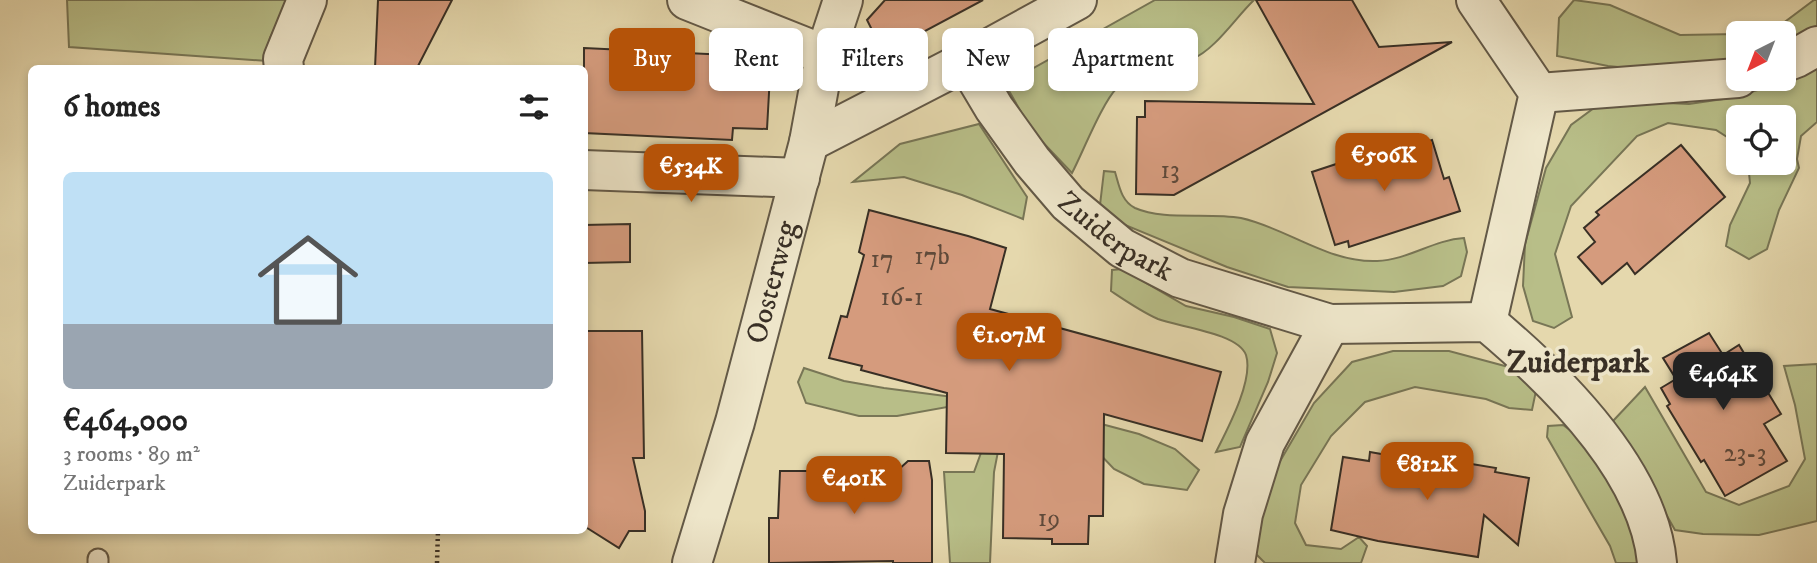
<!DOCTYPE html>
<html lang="en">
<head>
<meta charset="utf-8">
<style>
  body { margin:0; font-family:"IM FELL DW Pica",serif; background:#f2f2f2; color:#222; height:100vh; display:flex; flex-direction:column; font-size:26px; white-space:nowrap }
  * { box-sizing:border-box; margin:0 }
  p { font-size:23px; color:#767676 }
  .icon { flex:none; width:38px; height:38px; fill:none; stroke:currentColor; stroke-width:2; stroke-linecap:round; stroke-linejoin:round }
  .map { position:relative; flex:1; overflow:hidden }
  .panel { position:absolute; left:28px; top:65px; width:560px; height:469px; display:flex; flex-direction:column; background:#fff; border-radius:10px; box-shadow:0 4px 10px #0003 }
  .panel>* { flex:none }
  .banner { position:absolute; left:609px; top:28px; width:665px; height:63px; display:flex; gap:14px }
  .needle { width:46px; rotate:222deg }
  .tools { position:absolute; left:1726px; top:21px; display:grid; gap:14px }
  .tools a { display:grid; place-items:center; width:70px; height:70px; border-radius:10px; background:#fff; box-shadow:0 4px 10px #0003; font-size:35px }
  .price { position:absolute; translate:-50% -60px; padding:0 16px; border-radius:14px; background:#b45309; color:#fff; font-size:23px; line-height:46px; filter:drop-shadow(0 2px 4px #0008) }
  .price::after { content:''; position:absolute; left:50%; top:42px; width:21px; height:16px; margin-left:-10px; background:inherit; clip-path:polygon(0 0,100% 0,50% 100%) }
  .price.active { background:#222; color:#fff }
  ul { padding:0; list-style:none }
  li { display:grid; align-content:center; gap:14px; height:371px; padding:0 35px }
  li+li { border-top:2px solid #e0e0e0 }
  li span { display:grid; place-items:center; height:217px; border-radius:10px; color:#555 }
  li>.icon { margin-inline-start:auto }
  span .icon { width:126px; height:126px; fill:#fffc; stroke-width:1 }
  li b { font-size:30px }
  h2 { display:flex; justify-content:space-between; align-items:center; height:84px; padding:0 35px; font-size:30px }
  .pill { padding:0 24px; border-radius:10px; background:#fff; box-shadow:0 4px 10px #0003; font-size:24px; line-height:63px }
  .pill.active { background:#b45309; color:#fff }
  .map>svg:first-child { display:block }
</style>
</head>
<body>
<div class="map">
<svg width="1817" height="563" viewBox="0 0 1817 563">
  <rect width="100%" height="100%" fill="#e5d8ad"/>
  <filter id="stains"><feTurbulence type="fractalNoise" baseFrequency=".00286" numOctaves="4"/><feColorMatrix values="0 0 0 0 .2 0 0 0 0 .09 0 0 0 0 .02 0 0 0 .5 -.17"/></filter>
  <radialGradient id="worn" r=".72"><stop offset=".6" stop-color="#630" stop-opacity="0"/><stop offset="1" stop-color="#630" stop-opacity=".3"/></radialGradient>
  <path fill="#b8be88" stroke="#787656" stroke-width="2" d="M67,0H288L270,38L267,61L69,47Z
    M1155,0H1254C1236,17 1215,50 1192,59C1166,69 1140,68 1117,88C1103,101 1082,154 1072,173L1032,131L1005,84Z
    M1574,0L1610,5L1680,35L1738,34V63L1658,71L1608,66L1557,56L1559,18Z
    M1814,0H1817V27L1783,48V33H1764H1770Z
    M1817,68V122L1801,136L1797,159L1799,168L1779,210L1767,249L1749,259L1726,246L1730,225L1750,183L1748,163H1783V117H1738V144L1716,130L1668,123L1637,136L1571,206L1555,254L1572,317L1554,328L1533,321L1523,286L1525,244L1546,168L1571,125L1594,108L1645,102L1689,104L1730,98L1768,87Z
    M979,124L1027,197L1023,219L962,195L904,177L853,182L900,144Z
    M1104,171L1115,172C1119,185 1121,201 1135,208C1164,221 1208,212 1241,218C1287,228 1328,263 1377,261C1408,260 1433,240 1464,238L1467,252L1461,276L1443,286L1394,292L1288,287L1227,267L1125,225L1100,205Z
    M1122,269L1186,306L1234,317L1270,329L1277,353L1268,382L1240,447L1216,452C1227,430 1254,380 1246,355C1238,333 1179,327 1158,319C1142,312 1126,301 1111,291L1112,270Z
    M1393,351H1449L1516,369L1537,386L1532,410L1509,408L1486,399L1415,387L1365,402L1331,436L1301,485L1295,523L1306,545L1341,549L1359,537L1367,546L1361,563H1265L1256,554L1257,523L1279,463L1314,403L1352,362Z
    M1817,364V521L1759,535L1703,534L1675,530L1613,421L1645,387L1706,492L1739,505L1789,486L1805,459L1795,405L1784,366Z
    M804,368L844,381L884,388L1045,409L1139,434L1175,449L1199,470L1187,490L1144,484L1114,469L1093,447L1001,436L994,472L990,563H950L944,472H974L986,439L947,407L897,416H859L806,403L798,382Z
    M1563,425L1588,443L1612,486L1646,563H1616L1610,546L1547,437L1548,426Z"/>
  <path fill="#d59b7d" stroke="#382f25" stroke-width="2" d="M378,0H452L417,68H375Z
    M885,0H983L899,45L876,38L867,20Z
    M1256,0H1352L1379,47L1452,42L1174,195L1136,194L1137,117H1145V101L1314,104Z
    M584,48L771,57L767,129L733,128L732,140L584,133Z
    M1432,140L1444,179L1449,177L1460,211L1349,247L1348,241L1335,245L1312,172L1400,143L1402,150Z
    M1681,145L1725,197L1635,274L1627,263L1602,284L1578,257L1595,242L1584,228L1599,215L1596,212Z
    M869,210L968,236L1006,248L990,309L1221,372L1202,441L1104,414L1103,516H1089L1088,544H1052V539L1003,538L1004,454L946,453L947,393L861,370L862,366L829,358L841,316L847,317L864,255L859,252Z
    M630,224V262L584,263V225Z
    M584,331H642L644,458H633L645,511V531H629L619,548L584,526Z
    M1709,333L1723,355L1739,345L1781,414L1764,424L1787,461L1725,496L1704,460L1701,462L1667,406L1670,404L1661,388L1676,379L1663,358Z
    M1370,452L1404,458L1405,453L1496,468L1495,472L1529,478L1518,545L1484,515L1478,557L1378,541L1331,530L1343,457L1369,461Z
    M908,461H929L932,480V563H893V561L769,563V518H778L780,471H897Z"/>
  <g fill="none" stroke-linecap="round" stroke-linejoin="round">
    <defs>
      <path id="service" d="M98,559V563"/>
      <g id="minor">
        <path d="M687,0L825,55"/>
        <path d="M1476,0L1539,93L1487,322"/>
        <path id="s1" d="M966,61L994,108L1032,161L1068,203L1122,248L1180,278L1330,324L1487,322C1555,379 1649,470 1657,563"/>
        <path d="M1783,63L1796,58L1817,46"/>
        <path d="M284,68L283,59L307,0"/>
        <path d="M1539,93L1738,78"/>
        <path d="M809,142L966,61L1077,0"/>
        <path d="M584,170L800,178"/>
        <path id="s2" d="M692,563L735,422L809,142L825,55L843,0"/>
        <path d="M1235,563L1243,514L1265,443L1330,324"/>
      </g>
    </defs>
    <use href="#service" stroke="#635947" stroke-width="23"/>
    <use href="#minor" stroke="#635947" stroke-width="42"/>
    <path stroke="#382f25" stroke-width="4.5" stroke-dasharray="2 3.5" stroke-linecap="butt" d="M437,563L438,530"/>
    <use href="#service" stroke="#eee6ca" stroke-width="19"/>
    <use href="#minor" stroke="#eee6ca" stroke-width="38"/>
  </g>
  <g text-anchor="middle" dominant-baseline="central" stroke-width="7" stroke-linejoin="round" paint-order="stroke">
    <g font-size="26" fill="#5f4a3b">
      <text x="1170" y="170">13</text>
      <text x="932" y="256">17b</text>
      <text x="882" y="259">17</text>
      <text x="902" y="297">16-1</text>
      <text x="1745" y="453">23-3</text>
      <text x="1049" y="518">19</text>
    </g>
    <g font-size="30" fill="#382f25" stroke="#eee6ca">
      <text stroke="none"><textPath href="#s1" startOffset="234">Zuiderpark</textPath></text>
      <text stroke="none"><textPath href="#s2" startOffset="292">Oosterweg</textPath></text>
    </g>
    <g font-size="32" font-weight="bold" fill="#382f25" stroke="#eee6ca">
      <text x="1578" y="363">Zuiderpark</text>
    </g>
  </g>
  <rect width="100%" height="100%" filter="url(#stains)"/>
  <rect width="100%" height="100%" fill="url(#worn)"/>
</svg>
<div class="tools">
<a><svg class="needle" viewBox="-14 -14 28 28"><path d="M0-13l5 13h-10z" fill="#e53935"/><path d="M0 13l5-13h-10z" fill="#767676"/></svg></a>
<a><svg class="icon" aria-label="locate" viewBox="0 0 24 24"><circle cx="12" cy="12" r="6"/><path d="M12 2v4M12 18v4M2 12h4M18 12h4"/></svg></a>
</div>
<b class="price" style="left:1384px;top:193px">€506K</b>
<b class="price" style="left:691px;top:204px">€534K</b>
<b class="price" style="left:1009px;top:373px">€1.07M</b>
<b class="price active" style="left:1723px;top:412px">€464K</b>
<b class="price" style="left:1427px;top:502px">€812K</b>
<b class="price" style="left:854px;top:516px">€401K</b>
<div class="banner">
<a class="pill active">Buy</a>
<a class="pill">Rent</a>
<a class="pill">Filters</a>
<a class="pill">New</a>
<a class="pill">Apartment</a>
</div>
<section class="panel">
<h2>6 homes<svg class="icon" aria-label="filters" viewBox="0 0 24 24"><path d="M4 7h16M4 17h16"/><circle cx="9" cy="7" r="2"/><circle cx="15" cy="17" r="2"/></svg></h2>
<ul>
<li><span style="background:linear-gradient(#bfe0f5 70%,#9aa5b1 0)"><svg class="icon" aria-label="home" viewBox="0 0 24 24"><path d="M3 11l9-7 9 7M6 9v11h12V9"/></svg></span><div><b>€464,000</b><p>3 rooms · 89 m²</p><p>Zuiderpark</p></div></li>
</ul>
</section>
</div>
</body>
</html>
